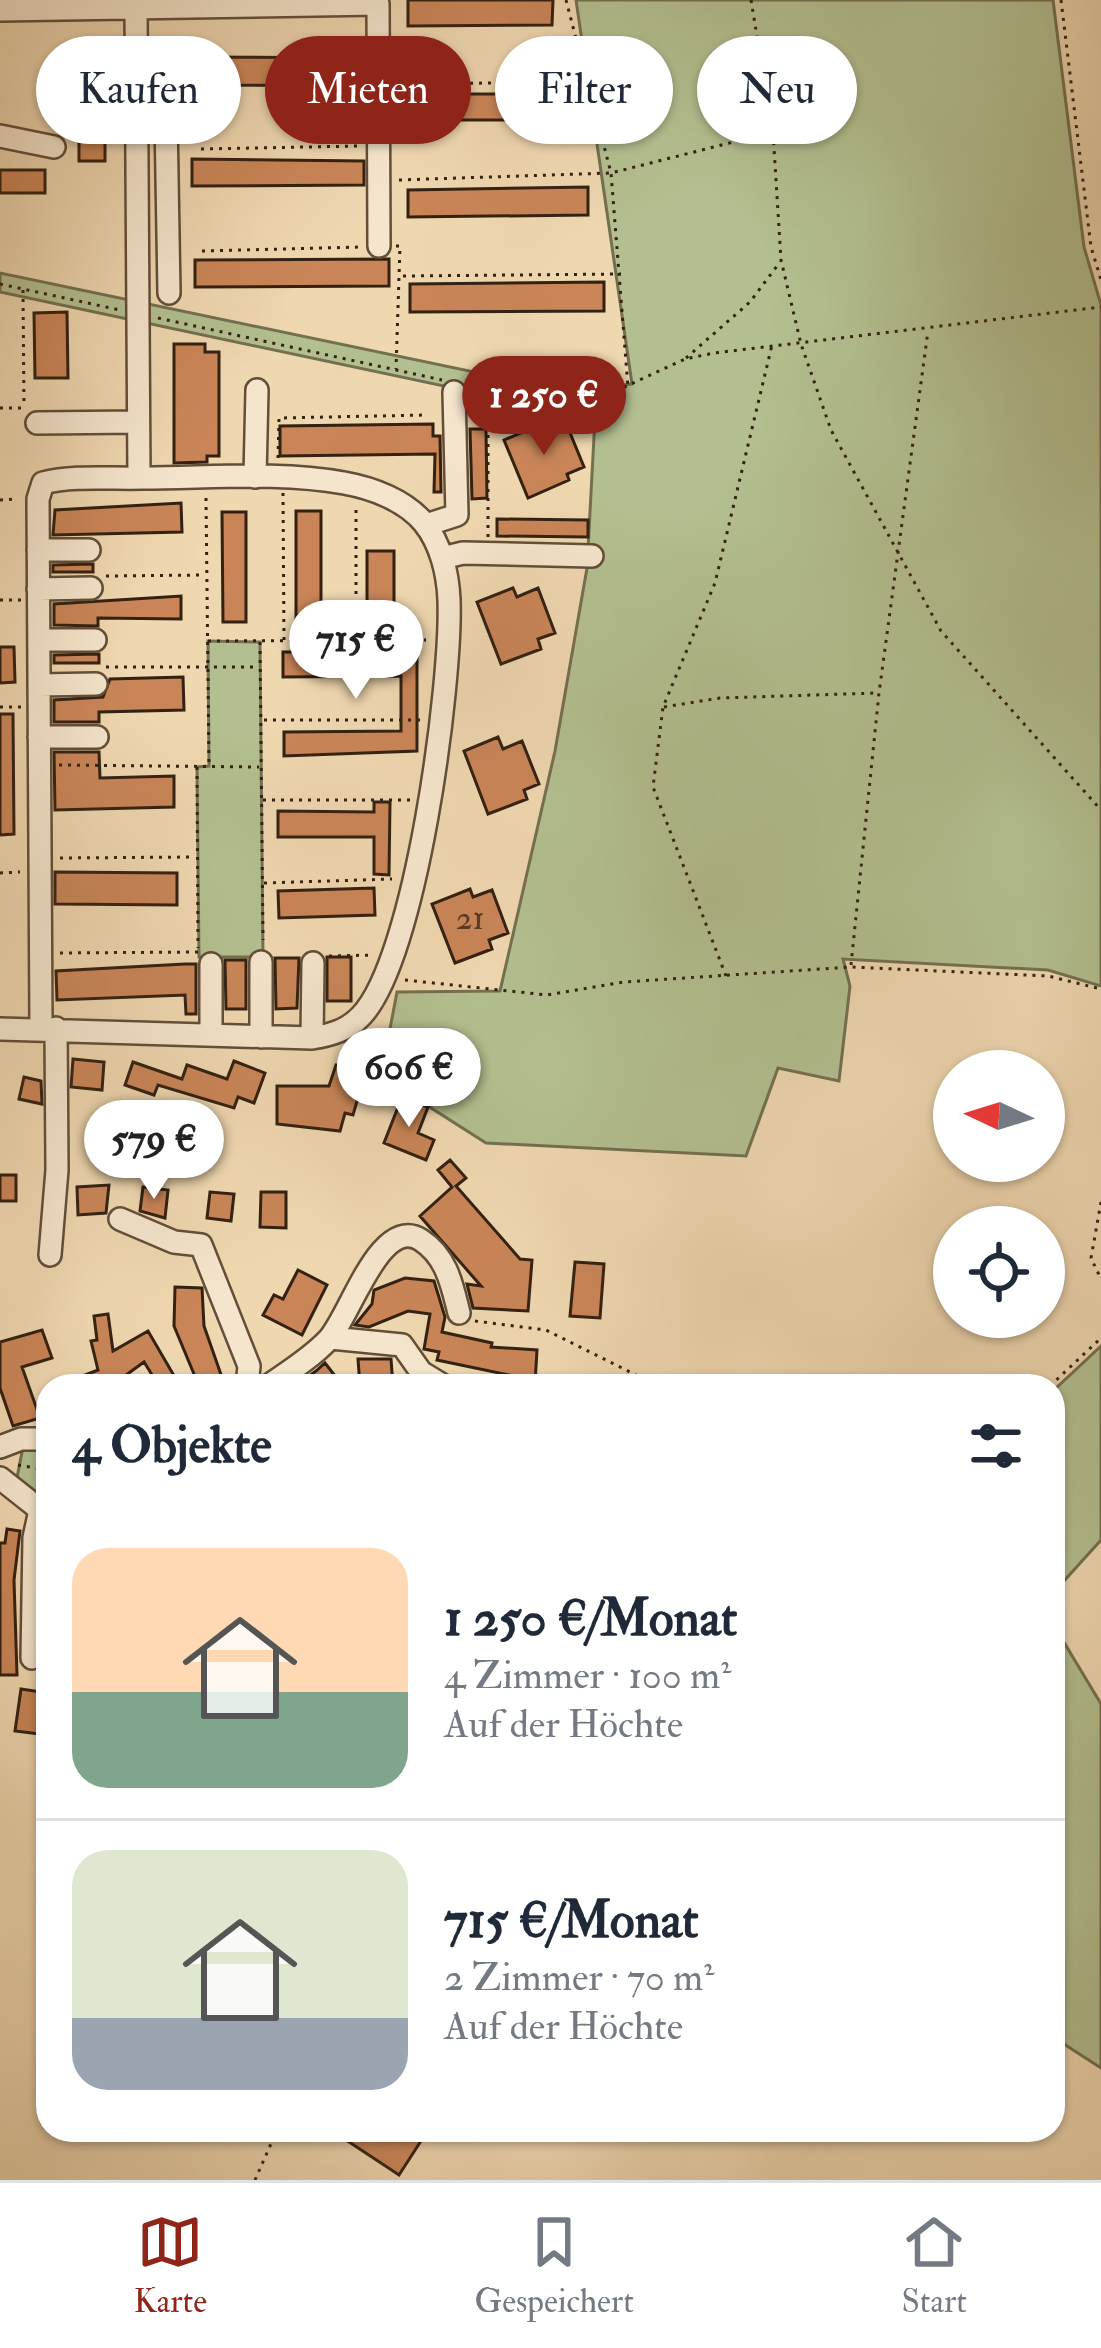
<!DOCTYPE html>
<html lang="de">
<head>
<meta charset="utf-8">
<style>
  body { margin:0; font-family:"IM FELL Double Pica",serif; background:#f6f6f7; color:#1f2937; height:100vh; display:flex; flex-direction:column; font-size:45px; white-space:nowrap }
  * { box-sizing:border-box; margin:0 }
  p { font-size:39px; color:#747a83 }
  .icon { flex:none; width:66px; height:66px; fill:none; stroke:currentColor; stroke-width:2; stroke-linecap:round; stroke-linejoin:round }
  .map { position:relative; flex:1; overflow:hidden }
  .panel { position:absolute; left:36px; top:1374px; width:1029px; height:768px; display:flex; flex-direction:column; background:#fff; border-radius:36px; box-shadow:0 3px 9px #0004 }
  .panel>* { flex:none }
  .guide { position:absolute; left:36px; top:36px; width:1029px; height:108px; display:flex; gap:24px }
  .needle { width:78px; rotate:274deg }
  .buttons { position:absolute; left:933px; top:1050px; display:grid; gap:24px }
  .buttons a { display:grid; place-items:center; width:132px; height:132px; border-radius:50%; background:#fff; box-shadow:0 3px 9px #0004; font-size:60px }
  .price { position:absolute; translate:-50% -102px; padding:0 27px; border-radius:42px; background:#fff; color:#222; font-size:39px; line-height:78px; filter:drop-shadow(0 3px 6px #0008) }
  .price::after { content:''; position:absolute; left:50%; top:72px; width:36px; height:27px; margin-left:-18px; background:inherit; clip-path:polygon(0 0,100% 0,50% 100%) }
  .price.current { background:#8f2418; color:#fff }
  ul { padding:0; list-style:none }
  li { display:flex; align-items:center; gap:36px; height:300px; padding:0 36px }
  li+li { border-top:3px solid #e0e1e3 }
  li span { display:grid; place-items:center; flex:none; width:336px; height:240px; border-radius:36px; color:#555 }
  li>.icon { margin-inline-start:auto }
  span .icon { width:144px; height:144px; fill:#fffc; stroke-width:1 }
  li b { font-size:51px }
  h2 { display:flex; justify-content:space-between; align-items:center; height:144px; padding:0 36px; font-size:51px }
  .tag { padding:0 42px; border-radius:54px; background:#fff; box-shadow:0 3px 9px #0004; font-size:42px; line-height:108px }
  .tag.current { background:#8f2418; color:#fff }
  .menu { display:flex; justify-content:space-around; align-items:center; height:168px; border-top:3px solid #e0e1e3; background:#fff; font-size:33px; color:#747a83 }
  .menu a { display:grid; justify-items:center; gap:6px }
  .menu .current { color:#8f2418 }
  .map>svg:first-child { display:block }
</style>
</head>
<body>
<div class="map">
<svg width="1101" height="2180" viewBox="0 0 1101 2180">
  <rect width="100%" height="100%" fill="#efd7b0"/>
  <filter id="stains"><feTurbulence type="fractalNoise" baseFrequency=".00167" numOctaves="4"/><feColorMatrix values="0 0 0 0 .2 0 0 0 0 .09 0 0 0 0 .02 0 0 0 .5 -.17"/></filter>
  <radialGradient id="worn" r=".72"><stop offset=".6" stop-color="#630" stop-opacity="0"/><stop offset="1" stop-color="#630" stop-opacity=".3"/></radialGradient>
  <path fill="#b3bf90" stroke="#737050" stroke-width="3" d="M576,0H1053L1084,247L1101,305V986L1048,970L843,959L850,986L839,1081L778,1068L746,1156L486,1143L381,1076L397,992L500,991L555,751L587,568L595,418L0,292V273L565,391L632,384Z
    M208,641L260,642L263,957H199L197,767L209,766Z
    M1101,1346V1540L1053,1593V1391Z
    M23,1447H48V1498L16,1483Z
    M1053,1624L1101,1704V2068L1053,2037Z"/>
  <path fill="#c98558" stroke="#332111" stroke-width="3" d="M408,0H553L552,25L408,26Z
    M194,57L363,58V86L194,85Z
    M43,86H70V103H43Z
    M79,93H105V161H79Z
    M181,94H192V141H181Z
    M407,94H556V120H407Z
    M192,159L364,161V185L192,186Z
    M0,170H45V193H0Z
    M588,187V215L408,217V190Z
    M389,259V286L195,287V260Z
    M604,282V311L410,312V284Z
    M67,312L68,378H35L34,313Z
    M174,344H205V352H219V456H207V462L174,463Z
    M566,423L584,467L567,474L569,480L528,498L504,440L542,424L546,432Z
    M433,424V436H440L441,492H434L435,454L280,456V426Z
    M470,429H486L487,498L472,499Z
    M181,503L182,532L53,535L55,510Z
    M296,511H321V624H296Z
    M222,512H246V622H223Z
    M497,519L588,520V537L497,536Z
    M367,551H394V624H367Z
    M93,564V572H53V565Z
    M513,588L517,597L538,588L555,633L538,639L541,649L501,664L477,602Z
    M181,596V619L98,618V626L54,625V604Z
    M0,647H14L15,682L0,683Z
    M283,652H417V751L284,756V732L401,731V676L283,677Z
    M99,654V663H54V655Z
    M183,677L184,710L99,712V722H54V700L103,697L110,679Z
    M0,714H13L14,834L0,835Z
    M498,737L503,749L522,741L539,784L524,790L527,799L488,814L464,751Z
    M54,752H99L100,778L174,776V807L55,810Z
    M374,802H390L389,875L374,874V837H278V811L374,812Z
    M55,872L177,873V905L55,904Z
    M374,888L375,915L279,918L278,891Z
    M470,889L473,897L492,890L508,933L489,940L492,949L455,963L432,904Z
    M327,957H351V1001H327Z
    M275,958H299L297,1008L276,1009Z
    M225,960H246V1009H226Z
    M185,964H196V1014H186L185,995L57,1000L56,971Z
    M73,1059L104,1062L102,1090L71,1087Z
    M234,1061L265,1073L254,1103L238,1097L234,1108L158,1085L154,1095L125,1085L133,1062L182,1079L187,1065L227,1079Z
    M336,1065L365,1074L353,1115L345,1113L340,1131L277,1124V1086H329Z
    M24,1077L41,1081L42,1104L19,1099Z
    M402,1097L428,1107L418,1133L434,1140L426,1160L384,1143Z
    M450,1160L466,1178L456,1186L520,1259L532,1260L528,1311L473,1308L467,1284L481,1286L420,1216L452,1187L438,1170Z
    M0,1175H16V1201H0Z
    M109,1185L106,1213L78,1215L77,1187Z
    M143,1187L168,1190L165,1218L140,1211Z
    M210,1192L234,1194L231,1221L207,1218Z
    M261,1192H286V1228L260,1227Z
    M575,1262L604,1264L600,1318L570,1316Z
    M298,1270L327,1285L302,1335L263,1315L274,1295L283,1299Z
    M405,1278L434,1281L445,1317L442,1332L492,1343L491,1347L537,1350L535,1384L508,1382L509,1375L437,1360L439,1352L424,1349L430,1314L408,1311L369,1327L355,1325L372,1304L374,1290Z
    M175,1287L202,1288L204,1326L225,1386H199L174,1326Z
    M108,1314L113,1351L148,1331L180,1386H159L144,1362L111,1386H57L98,1370L91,1341L97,1340L94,1316Z
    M42,1330L52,1358L22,1367L40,1418L13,1426L0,1388V1342Z
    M358,1359H391L393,1386H360Z
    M325,1363L343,1386H295L316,1371Z
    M7,1529L20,1531L14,1580L17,1675H0V1543H5Z
    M21,1689L48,1693V1735L15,1731Z
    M331,2130H428L399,2175Z"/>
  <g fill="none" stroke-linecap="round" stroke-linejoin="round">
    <defs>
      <path id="minor" d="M136,9L139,478
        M0,10L378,4L379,246
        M136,50L165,60L169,293
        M0,136L54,147
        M37,423L138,422
        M255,477L257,390
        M426,525L457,515L454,392
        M38,550H89
        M442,558L463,553L592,556
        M38,589L91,588
        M39,640H95
        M39,685L96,684
        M39,737H97
        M211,964V1035
        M0,1029L312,1038C331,1035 348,1030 361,1016C416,959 452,683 449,600C448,574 441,544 424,523C405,500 372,488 344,483C279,471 209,478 143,478C110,479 74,475 43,483L38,499L41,1028
        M261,1037V962
        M312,1038L313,963
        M120,1219L174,1242L201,1245L249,1366L247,1386
        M50,1255L57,1170L56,1028
        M331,1338L402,1345L421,1372L444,1386
        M268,1386C288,1372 311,1358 328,1340C350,1317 380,1214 421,1240C447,1257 452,1285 459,1313
        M0,1447L21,1439H48
        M0,1478L48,1516
        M32,1658L34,1538L40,1510"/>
    </defs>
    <use href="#minor" stroke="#624e39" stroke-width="26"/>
    <path stroke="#332111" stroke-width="3" stroke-dasharray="3 6" stroke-linecap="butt" d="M566,0L611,173L628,387
      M751,0L773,132L781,260L801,344L831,430L941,631L1101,810
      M1061,0L1091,247L1101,280
      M398,84L587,82
      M201,149L359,146
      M399,180L611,173L773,132
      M396,246H400L396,369
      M202,251L362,247
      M403,276L621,274
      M0,284L120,310
      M23,290L24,407
      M158,318L442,380
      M686,358L750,302L780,262
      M475,387L592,402L685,359L714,353L1101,307
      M0,408H23
      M278,458L279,418L426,415
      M283,493L284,640
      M206,498L209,767
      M0,500L16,499
      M488,537V391
      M106,576L204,575
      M0,600H22
      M356,639V505
      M208,641L426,640
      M260,642L263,940
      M106,667H259
      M0,707H22
      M664,707L720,698L876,693
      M264,720H422
      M59,765L259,767
      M197,767L198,948
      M263,800H410
      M60,858L194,857
      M0,873L20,872
      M264,883L392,879
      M60,953L199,952
      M329,956L374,955
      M851,965L879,693L928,331
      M726,976L653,787L663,707L715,583L772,345
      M405,980L547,995L624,982L851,967L1048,976L1101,989
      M1101,1202L1091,1258L1101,1279
      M475,1321L546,1330L658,1386
      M1050,1386L1101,1338
      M18,1465L48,1470
      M255,2180L277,2130"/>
    <use href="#minor" stroke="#f5e5cc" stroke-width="21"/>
  </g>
  <g text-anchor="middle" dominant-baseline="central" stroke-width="9" stroke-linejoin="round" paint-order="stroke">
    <g font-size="33" fill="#583a23">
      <text x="470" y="918">21</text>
    </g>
  </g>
  <rect width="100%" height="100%" filter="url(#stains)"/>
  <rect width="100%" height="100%" fill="url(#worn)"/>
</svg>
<div class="buttons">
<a><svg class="needle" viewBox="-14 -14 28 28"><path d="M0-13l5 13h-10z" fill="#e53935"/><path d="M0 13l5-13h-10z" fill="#747a83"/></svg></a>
<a><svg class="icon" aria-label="locate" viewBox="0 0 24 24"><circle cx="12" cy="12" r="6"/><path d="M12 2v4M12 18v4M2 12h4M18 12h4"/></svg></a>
</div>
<b class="price current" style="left:544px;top:458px">1 250 €</b>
<b class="price" style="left:356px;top:702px">715 €</b>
<b class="price" style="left:409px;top:1130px">606 €</b>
<b class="price" style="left:154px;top:1202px">579 €</b>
<div class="guide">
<a class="tag">Kaufen</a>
<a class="tag current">Mieten</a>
<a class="tag">Filter</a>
<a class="tag">Neu</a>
</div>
<section class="panel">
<h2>4 Objekte<svg class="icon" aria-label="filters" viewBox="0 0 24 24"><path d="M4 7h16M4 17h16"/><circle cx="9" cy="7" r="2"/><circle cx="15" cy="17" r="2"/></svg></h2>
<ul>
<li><span style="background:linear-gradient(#ffd9b3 60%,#7fa58c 0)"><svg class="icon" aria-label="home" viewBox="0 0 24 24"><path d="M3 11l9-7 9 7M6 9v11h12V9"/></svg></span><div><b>1 250 €/Monat</b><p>4 Zimmer · 100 m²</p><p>Auf der Höchte</p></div></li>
<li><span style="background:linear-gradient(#dfe7d0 70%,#9aa5b1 0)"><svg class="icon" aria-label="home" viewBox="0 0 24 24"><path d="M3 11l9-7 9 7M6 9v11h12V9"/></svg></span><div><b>715 €/Monat</b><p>2 Zimmer · 70 m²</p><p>Auf der Höchte</p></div></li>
</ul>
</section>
</div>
<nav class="menu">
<a class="current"><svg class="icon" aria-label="map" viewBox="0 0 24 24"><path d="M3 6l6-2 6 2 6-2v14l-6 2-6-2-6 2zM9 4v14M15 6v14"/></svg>Karte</a>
<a><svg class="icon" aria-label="saved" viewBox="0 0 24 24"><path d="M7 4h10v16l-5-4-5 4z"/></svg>Gespeichert</a>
<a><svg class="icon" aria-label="home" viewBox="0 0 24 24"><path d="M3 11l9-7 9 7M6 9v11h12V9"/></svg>Start</a>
</nav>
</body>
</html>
